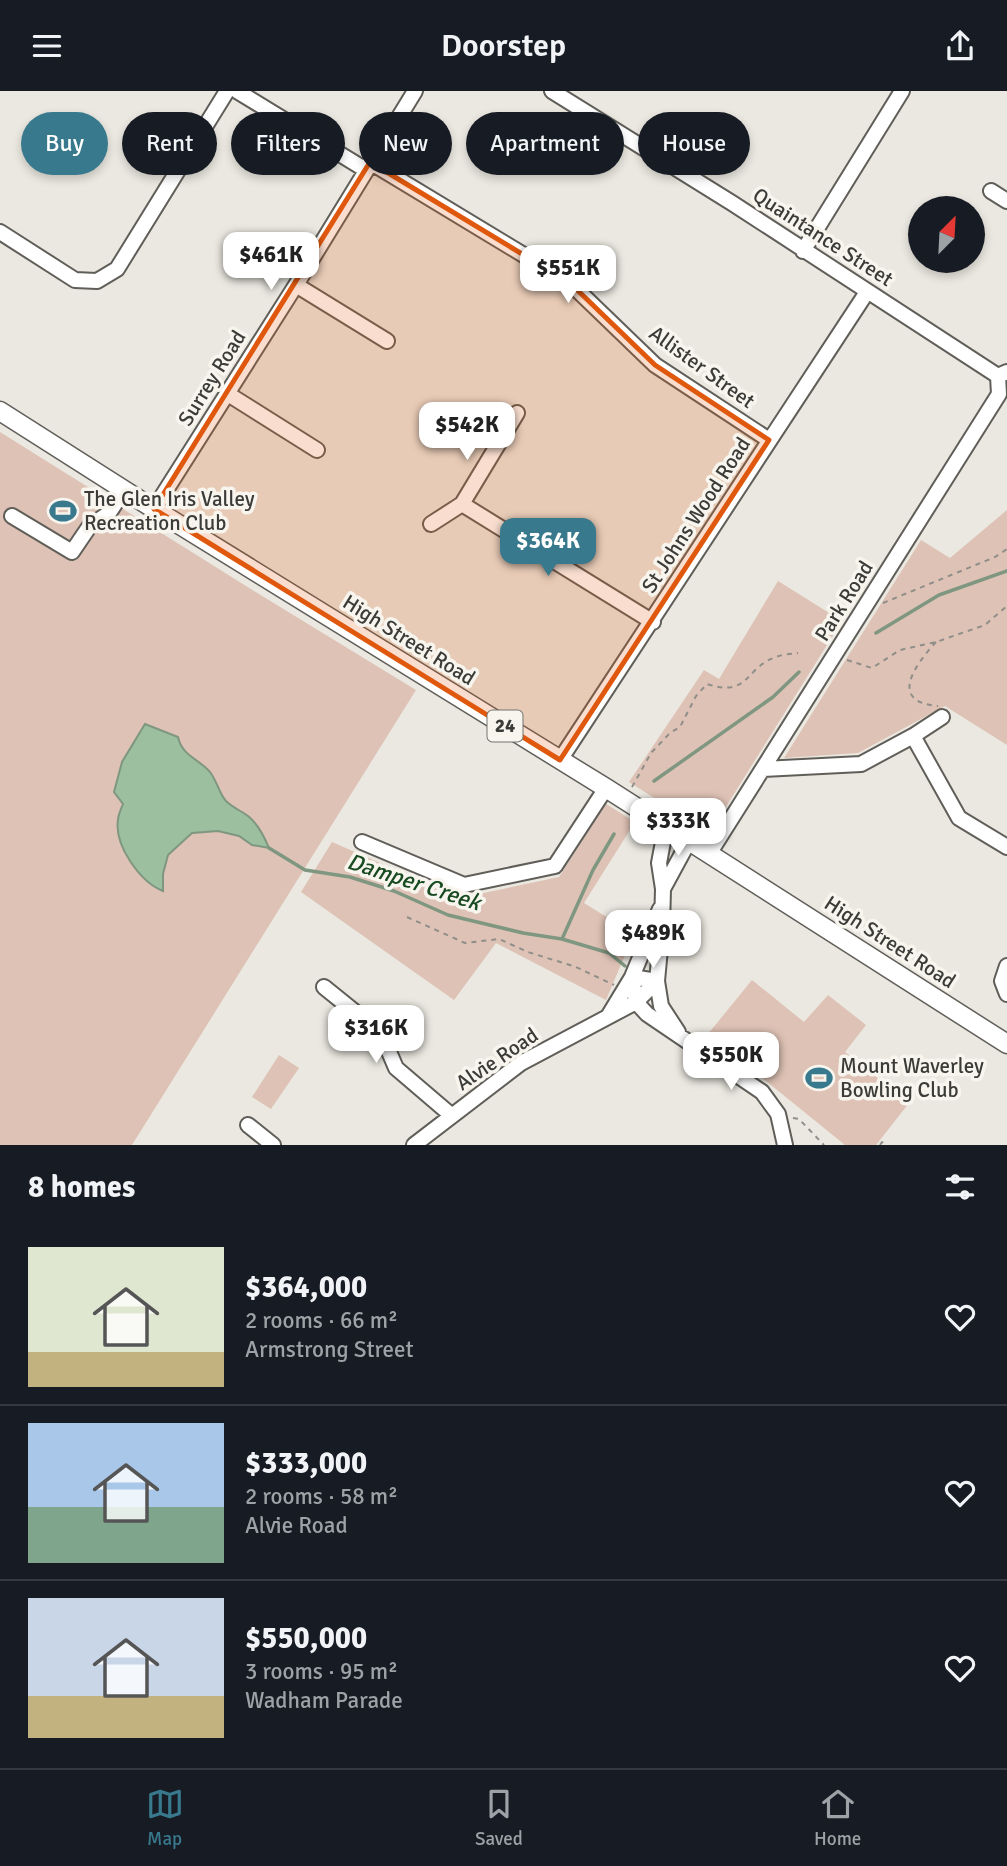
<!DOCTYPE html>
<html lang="en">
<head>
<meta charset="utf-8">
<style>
  body { margin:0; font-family:Signika,sans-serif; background:#20242c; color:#f1f3f6; height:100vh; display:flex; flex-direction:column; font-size:26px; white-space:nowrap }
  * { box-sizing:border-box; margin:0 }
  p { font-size:23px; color:#9ea1a6 }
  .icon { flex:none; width:38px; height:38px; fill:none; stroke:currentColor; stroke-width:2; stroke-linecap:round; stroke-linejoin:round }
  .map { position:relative; height:1054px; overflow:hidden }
  .sheet { display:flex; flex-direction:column; background:#171b24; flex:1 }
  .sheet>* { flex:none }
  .banner { position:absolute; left:21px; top:21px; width:966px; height:63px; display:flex; gap:14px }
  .needle { width:46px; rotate:24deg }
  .fabs { position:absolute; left:908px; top:105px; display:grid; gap:14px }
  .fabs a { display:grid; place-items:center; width:77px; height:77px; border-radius:50%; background:#171b24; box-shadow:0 4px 10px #0003; font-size:35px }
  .price { position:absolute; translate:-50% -60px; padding:0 16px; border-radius:14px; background:#fff; color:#222; font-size:23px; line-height:46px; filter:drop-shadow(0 2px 4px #0008) }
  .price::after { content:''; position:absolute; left:50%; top:42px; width:21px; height:16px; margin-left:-10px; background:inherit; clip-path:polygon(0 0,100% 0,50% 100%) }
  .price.on { background:#39798d; color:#fff }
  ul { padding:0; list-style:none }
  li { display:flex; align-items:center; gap:21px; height:175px; padding:0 28px }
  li+li { border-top:2px solid #363941 }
  li span { display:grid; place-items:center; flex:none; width:196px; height:140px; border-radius:0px; color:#555 }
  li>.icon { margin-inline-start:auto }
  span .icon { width:84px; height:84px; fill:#fffc; stroke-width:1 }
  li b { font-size:30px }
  h2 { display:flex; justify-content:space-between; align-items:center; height:84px; padding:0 28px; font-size:30px }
  .pill { padding:0 24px; border-radius:32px; background:#171b24; box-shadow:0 4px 10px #0003; font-size:24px; line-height:63px }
  .pill.on { background:#39798d; color:#fff }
  header { display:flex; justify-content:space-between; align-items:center; height:91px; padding:0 28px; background:#171b24; font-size:32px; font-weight:600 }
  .tab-bar { display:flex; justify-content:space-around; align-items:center; height:98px; border-top:2px solid #363941; background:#171b24; font-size:19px; color:#9ea1a6 }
  .tab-bar a { display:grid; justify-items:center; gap:4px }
  .tab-bar .on { color:#39798d }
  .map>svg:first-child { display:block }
</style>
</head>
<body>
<header><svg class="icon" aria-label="menu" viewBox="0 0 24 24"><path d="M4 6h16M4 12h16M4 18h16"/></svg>Doorstep<svg class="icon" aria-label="share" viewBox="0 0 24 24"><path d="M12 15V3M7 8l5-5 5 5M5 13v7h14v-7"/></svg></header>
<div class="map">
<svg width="1007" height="1054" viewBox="0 0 1007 1054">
  <rect width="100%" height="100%" fill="#eae8e0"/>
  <path fill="#dec2b5" d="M0,341L254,500L416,599L132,1054H0Z
    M1007,419V654L945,615L858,662L784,667L921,449L950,467Z
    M778,490L842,530L712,738L705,739L629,691L704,579L719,588Z
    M606,713L635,731L584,812L634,843L606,909L496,852L454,909L301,801L332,751L460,807L559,786Z
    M752,889L804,931L828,904L866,934L845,961L909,1012L876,1054H845L708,943Z
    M279,964L299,977L271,1018L252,1006Z"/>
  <path fill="#9cbf9f" stroke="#7f9780" stroke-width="2" d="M145,633L178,646C182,665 199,668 210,681C217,690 219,702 226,710C232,716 241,720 248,725C258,733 264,745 269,757L252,754L239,745L218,740L192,742L168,764L163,783V800C140,791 114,754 118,729C118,724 121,718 123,713L114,701L122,671Z"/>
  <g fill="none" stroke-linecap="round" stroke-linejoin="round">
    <path stroke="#7f9780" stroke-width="3.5" d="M876,542L939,504L1007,480
      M654,690L773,606L799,581
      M269,757L305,779L350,786L394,800L448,824L523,842L562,848L593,779L614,743
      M562,848L609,862L625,875"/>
    <defs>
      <path id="minor" d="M237,0L366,79
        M552,0L732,112L998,285
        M370,71L570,192L655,274L769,349
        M991,100L1007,110
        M0,141L75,189L97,190L117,178L227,0
        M803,160L902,0
        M296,194L387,250
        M228,303L317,359
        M462,413L653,531
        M154,418L296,194L415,0
        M12,425L72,461L89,436L109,422L124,399
        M431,433L462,413L517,322
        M913,645L959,727L1007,756
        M560,669L867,201
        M763,678L861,673L913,645L942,626
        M666,735L659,772L663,798L662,836L657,890L661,915L678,941
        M362,751L464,794L555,775L606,697
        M709,763L999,303L998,285L1007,281
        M663,798L689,750
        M662,836L686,849
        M1007,875L1002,890L1007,903
        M657,890L632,886L636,911L647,923L762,1001L778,1023L785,1054
        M324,896L381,942L396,977L451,1024
        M609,924L632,886L660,818
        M248,1034L273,1054
        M414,1054L521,972L636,911L657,890"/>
      <path id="major" d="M0,320L154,418L606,697L1007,953"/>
    </defs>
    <use href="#minor" stroke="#605e58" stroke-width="18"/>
    <use href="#major" stroke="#605e58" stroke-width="21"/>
    <path stroke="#8f8e89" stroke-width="2" stroke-dasharray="5 5" stroke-linecap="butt" d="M883,512L995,466L1007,458
      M936,551C916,573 887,611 938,615
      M847,569L872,577L900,559L936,551L985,534L1007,515
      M632,696L651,662L670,642L680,636L696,605L707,593C750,607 745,576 776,566C783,563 791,563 798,562
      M407,826L465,852L499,848L528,861L576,876L614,894
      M793,1027L799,1028L824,1054
      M880,1054L882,1051L885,1054"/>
    <use href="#minor" stroke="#fff" stroke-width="14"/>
    <use href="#major" stroke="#fff" stroke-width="18"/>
  </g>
  <path fill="#df580e" fill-opacity="0.2" stroke="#df580e" stroke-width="5" stroke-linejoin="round" d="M370,71L570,192L655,274L769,349L560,669L154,418Z"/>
  <defs>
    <symbol id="stadium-bare" viewBox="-9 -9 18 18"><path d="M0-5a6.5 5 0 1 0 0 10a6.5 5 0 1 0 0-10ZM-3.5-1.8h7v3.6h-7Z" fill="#39798d" stroke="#f7f5ee" stroke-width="2.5" paint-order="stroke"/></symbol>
  </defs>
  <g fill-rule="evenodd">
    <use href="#stadium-bare" x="44" y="401" width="38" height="38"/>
    <use href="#stadium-bare" x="800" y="968" width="38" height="38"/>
  </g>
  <g text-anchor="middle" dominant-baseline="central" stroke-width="7" stroke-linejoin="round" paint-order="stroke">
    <rect fill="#f7f5ee" stroke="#73736f" stroke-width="2" x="487.5" y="619.5" width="35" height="31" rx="5"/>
    <g font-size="19" font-weight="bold" fill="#3b3b38">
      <text x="505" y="635">24</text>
    </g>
    <g font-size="21" fill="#3b3b38" stroke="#f7f5ee">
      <text transform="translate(823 146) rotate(33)">Quaintance Street</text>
      <text transform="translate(702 276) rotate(36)">Allister Street</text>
      <text transform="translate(212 287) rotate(-58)">Surrey Road</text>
      <text transform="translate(696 424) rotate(-57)">St Johns Wood Road</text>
      <text transform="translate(844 510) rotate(-58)">Park Road</text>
      <text transform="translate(409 549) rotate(32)">High Street Road</text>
      <text transform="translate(890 851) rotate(33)">High Street Road</text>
      <text transform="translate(497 968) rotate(-34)">Alvie Road</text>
    </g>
    <g font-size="21" fill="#3b3b38" stroke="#f7f5ee" text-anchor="start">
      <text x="84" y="408">The Glen Iris Valley<tspan x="84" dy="24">Recreation Club</tspan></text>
      <text x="840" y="975">Mount Waverley<tspan x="840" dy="24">Bowling Club</tspan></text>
    </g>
    <g font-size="23" font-style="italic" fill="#174a20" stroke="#f7f5ee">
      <text transform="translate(414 791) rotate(18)">Damper Creek</text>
    </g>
  </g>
</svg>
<div class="fabs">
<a><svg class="needle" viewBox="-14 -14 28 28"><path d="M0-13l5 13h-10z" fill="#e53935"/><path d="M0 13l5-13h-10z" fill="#9ea1a6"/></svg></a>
</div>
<b class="price" style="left:271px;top:201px">$461K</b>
<b class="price" style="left:568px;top:214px">$551K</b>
<b class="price" style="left:467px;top:371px">$542K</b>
<b class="price on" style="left:548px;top:487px">$364K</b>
<b class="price" style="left:678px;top:767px">$333K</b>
<b class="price" style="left:653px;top:879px">$489K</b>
<b class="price" style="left:376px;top:974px">$316K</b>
<b class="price" style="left:731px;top:1001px">$550K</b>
<div class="banner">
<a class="pill on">Buy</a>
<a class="pill">Rent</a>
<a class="pill">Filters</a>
<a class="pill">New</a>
<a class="pill">Apartment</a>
<a class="pill">House</a>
</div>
</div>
<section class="sheet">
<h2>8 homes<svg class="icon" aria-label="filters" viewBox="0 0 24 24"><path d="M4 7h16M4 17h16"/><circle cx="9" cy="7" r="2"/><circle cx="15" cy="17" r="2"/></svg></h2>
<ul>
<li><span style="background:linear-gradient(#dfe7d0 75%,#c2b280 0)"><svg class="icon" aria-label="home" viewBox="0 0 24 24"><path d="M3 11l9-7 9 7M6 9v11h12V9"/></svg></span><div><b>$364,000</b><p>2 rooms · 66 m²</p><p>Armstrong Street</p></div><svg class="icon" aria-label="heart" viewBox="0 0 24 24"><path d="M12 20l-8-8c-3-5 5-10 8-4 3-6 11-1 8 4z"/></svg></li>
<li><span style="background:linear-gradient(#a9c7e8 60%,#7fa58c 0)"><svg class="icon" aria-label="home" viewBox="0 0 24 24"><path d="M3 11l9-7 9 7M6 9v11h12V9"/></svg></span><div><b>$333,000</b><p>2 rooms · 58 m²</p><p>Alvie Road</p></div><svg class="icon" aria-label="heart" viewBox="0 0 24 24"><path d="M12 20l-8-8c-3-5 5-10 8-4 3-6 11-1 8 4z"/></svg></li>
<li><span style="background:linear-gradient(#c9d6e8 70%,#c2b280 0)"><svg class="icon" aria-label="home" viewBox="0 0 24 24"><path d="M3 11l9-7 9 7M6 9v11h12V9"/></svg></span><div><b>$550,000</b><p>3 rooms · 95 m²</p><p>Wadham Parade</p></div><svg class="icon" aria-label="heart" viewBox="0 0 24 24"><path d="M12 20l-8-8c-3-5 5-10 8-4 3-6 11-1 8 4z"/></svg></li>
</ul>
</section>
<nav class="tab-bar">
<a class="on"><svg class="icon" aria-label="map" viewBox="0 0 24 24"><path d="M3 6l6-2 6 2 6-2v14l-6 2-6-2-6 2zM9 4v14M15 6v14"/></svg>Map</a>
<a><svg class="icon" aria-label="saved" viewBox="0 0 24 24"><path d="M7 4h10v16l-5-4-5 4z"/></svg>Saved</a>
<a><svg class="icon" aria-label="home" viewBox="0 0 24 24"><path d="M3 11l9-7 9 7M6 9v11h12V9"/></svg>Home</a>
</nav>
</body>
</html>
